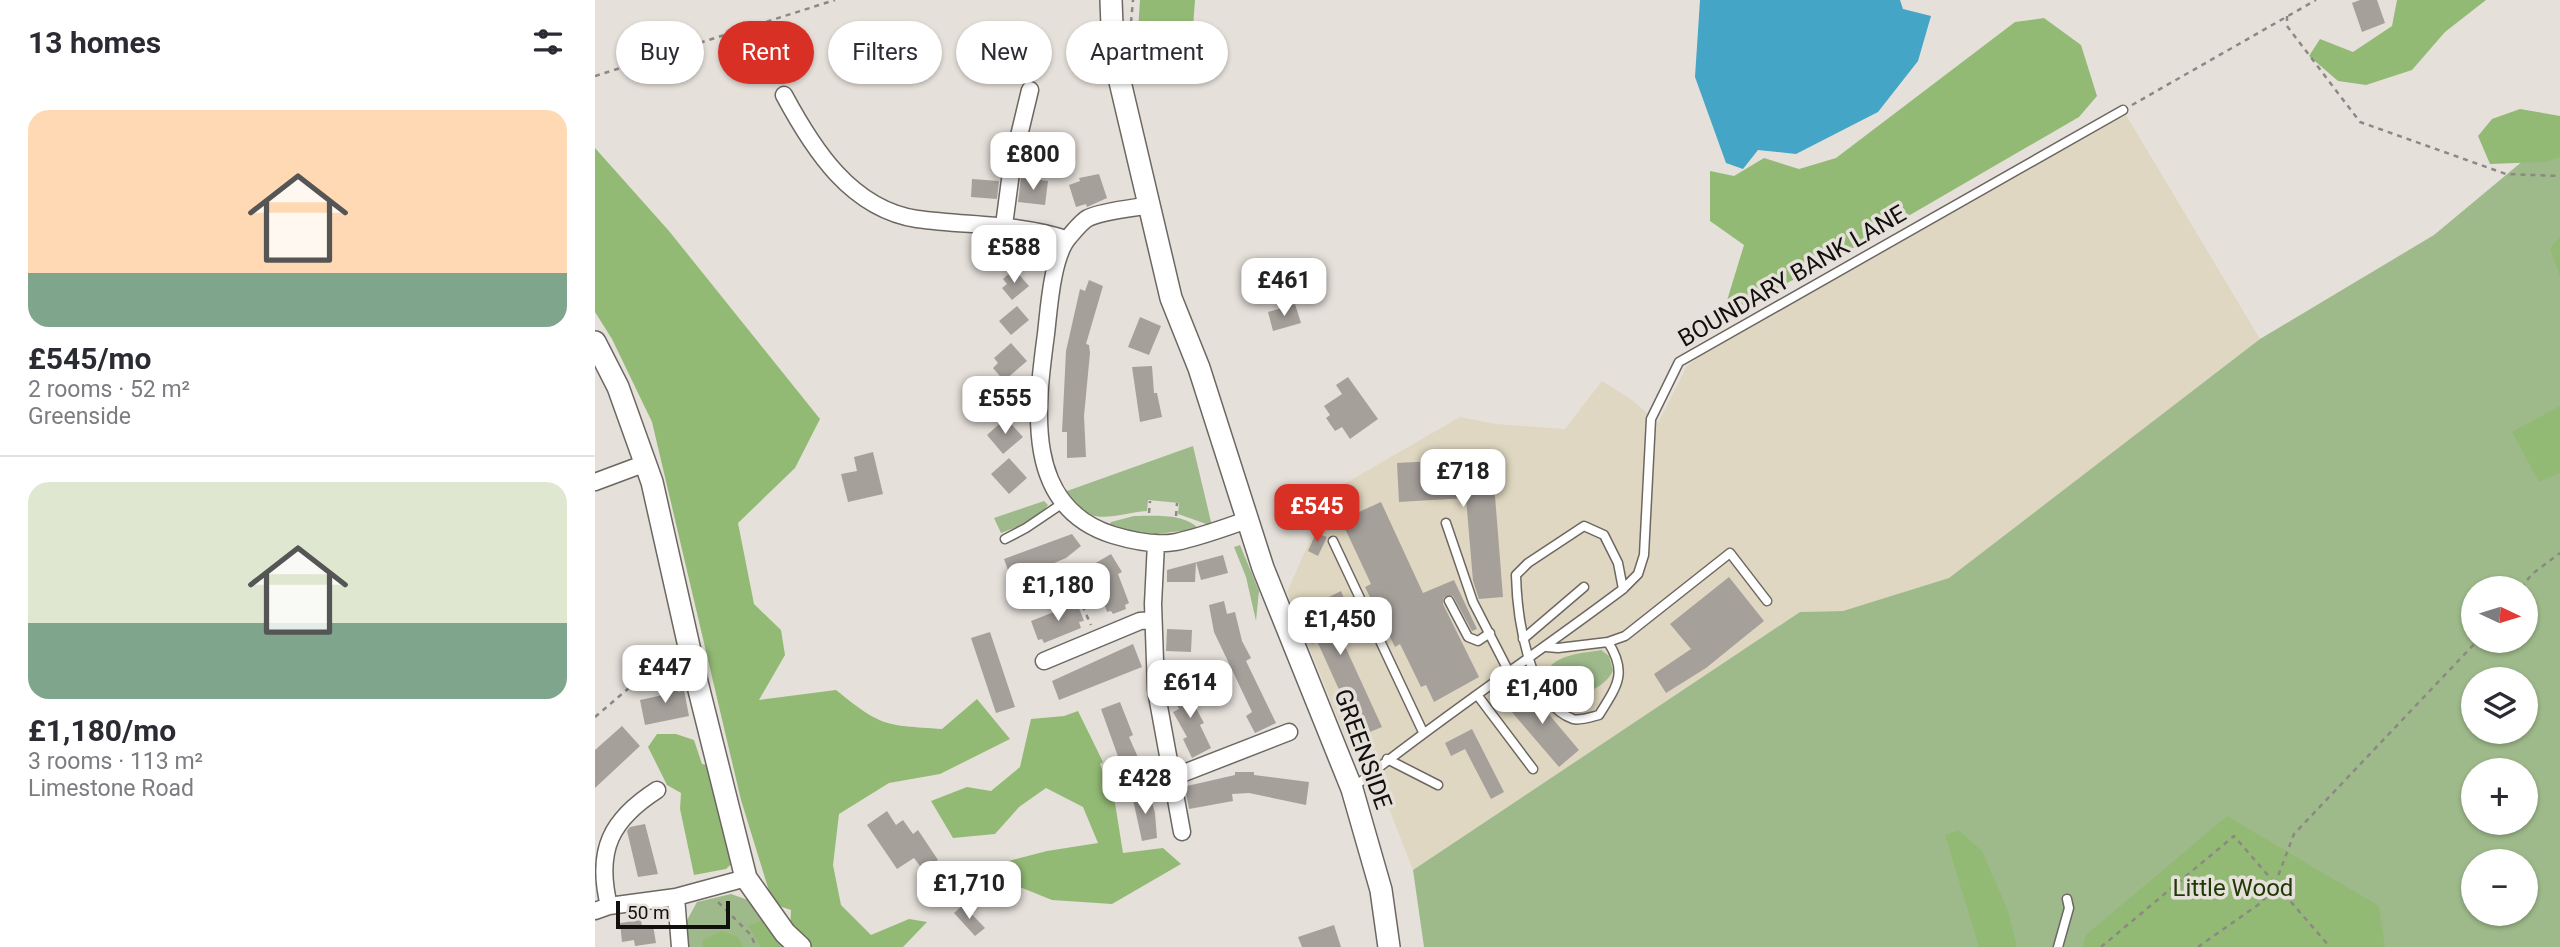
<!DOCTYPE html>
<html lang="en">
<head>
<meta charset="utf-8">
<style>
  body { margin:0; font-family:Roboto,sans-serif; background:#f2f2f3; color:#2b2b33; height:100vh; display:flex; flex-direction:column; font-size:26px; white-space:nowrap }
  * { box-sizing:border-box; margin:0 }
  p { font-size:23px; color:#7c7c81 }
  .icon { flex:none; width:38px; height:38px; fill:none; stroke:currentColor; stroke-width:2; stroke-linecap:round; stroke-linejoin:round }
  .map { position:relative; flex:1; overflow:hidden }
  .panel { display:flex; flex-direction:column; background:#fff; width:595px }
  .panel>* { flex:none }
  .banner { position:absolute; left:21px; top:21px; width:665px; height:63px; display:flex; gap:14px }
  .needle { width:46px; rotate:94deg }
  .controls { position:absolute; left:1866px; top:576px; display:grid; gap:14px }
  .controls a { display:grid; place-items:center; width:77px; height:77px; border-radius:50%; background:#fff; box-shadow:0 2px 5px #0004; font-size:35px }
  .scale { position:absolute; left:21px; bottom:18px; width:114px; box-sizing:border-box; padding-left:7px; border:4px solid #12100e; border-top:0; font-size:19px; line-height:24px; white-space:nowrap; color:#12100e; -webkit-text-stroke:5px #e6e0da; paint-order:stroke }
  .price { position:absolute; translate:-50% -60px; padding:0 16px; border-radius:14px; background:#fff; color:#222; font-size:23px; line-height:46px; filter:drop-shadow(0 2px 4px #0008) }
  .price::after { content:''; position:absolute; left:50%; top:42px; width:21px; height:16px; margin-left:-10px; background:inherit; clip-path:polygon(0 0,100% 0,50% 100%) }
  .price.on { background:#d93025; color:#fff }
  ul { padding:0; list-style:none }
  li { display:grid; align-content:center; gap:14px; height:371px; padding:0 28px }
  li+li { border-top:2px solid #e1e1e2 }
  li span { display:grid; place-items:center; height:217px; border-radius:21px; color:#555 }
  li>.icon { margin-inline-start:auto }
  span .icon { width:126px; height:126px; fill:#fffc; stroke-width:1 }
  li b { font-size:30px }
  h2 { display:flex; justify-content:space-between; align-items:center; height:84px; padding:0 28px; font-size:30px }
  .pill { padding:0 24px; border-radius:32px; background:#fff; box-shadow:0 2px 5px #0004; font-size:24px; line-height:63px }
  .pill.on { background:#d93025; color:#fff }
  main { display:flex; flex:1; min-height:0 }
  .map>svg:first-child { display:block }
</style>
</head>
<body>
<main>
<section class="panel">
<h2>13 homes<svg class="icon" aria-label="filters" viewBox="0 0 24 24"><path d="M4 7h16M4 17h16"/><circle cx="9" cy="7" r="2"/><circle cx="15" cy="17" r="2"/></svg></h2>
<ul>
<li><span style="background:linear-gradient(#ffd9b3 75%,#7fa58c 0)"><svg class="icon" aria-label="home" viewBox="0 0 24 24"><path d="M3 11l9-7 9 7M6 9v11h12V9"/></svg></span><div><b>£545/mo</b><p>2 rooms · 52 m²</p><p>Greenside</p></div></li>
<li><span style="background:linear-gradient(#dfe7d0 65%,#7fa58c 0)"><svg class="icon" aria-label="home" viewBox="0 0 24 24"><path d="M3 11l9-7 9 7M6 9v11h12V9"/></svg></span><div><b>£1,180/mo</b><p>3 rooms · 113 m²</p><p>Limestone Road</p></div></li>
</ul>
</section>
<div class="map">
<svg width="1965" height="947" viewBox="0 0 1965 947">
  <rect width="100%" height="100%" fill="#e6e0da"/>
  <path fill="#dfd7c1" d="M1531,115L1665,339L1354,578L1248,611L1205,612L818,870L784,783L754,746L692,592L737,491L865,417L901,424L970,429L1007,381L1037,400L1063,423L1092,366L1102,358Z"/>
  <path fill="#9eba8a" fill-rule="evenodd" d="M1965,130V947H829L818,870L1205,612L1248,611L1354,578L1665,339L1839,235ZM1878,588H1930V640H1878ZM1878,679H1930V732H1878ZM1878,770H1930V822H1878ZM1878,861H1930V914H1878Z
    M598,446L617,526L583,514L584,503L553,500L552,511C522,513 489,531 472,491Z
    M449,501L453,505L450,509L427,525L406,533L399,518Z
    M539,516C560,516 589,513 604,529L551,535L514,526L516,522Z
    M645,545L664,591L661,621L651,577L639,547Z
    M1006,650L1014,656L1018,671C1006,692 988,693 967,696L957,690L951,672C963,653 986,654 1006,650Z
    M136,894L156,901L193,947H93L91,922L102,902Z"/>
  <path fill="#93ba75" d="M545,0H600L597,42L542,46Z
    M1802,0H1891L1850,32L1817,70L1771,85L1743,81L1714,56L1725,39L1758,52L1797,26Z
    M1449,18L1486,45L1502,96L1484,117L1234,262L1142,308L1130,307L1149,245L1115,221V171L1139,176L1169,158L1204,169L1241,158L1420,22Z
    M1925,109L1965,116V157L1950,162L1895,164L1883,136L1897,119Z
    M0,148L74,231L225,419L200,468L143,523L159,604L186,630L190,655L164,700L241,690C287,727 289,725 347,729L382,699L415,739L345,774L294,783L244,814L238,865L246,905L276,935L314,919L332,922L308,947H214L195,930L196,910L178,904L146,800L57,422L17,339L0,312Z
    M1965,236V276L1955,249Z
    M1965,406V473L1944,482L1917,432Z
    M483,711L508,762L505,764L520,803L528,853L568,848L586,864L517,904L457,900L405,879L406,863L452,851L503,843L488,807L451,788L424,807L400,834L358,838L336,801L372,787L396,791L425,767L436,719L469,716Z
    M62,734H81L99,740L107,764L120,766L143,858L131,869L99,875L85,809L86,793L72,785L53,747Z
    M1632,816L1784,906L1790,947H1488L1491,935Z
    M1363,830L1387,851L1413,911L1422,947H1384L1350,835Z
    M168,920L188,947H166L153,926Z
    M127,931L143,937L148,947H108V940Z"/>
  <path fill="#44a5c7" d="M1105,0H1305L1308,9L1336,16L1323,61L1283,112L1201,154L1163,150L1148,169L1131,163L1100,77Z"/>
  <path fill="#a6a09b" d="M1765,0H1782L1790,23L1767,32L1757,3Z
    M504,174L512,198L492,207L491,204L481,207L474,185L485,181L484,178Z
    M426,178L453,181L450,205L423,202Z
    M377,179L404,181L402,199L376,197Z
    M419,269L434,286L417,300L407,288L412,284L408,279Z
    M494,280L508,286L491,344L494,345L495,353L489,416L491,457L472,458V432H467L471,351L485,289L490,291Z
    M700,304L706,323L678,331L673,312Z
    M422,306L434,320L416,335L404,321Z
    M545,317L566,326L554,355L533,347Z
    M416,343L432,361L409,381L398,368L403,363L399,358Z
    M557,366L559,393H562L567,417L545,422L537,367Z
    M753,377L783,419L755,439L747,427L740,431L731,418L735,415L729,406L747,394L741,385Z
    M408,383L425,404L409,416L392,396Z
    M411,418L428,437L408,454L392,435Z
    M278,452L288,494L253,502L246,474L262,471L259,457Z
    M414,458L432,478L414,494L396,474Z
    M897,458L908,597L884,599L878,581L871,498L804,502L802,463Z
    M786,502L828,593L859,580L882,629L877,631L858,596L849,597L848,604L884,677L839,702L831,685L826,687L805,644L800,647L770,587L776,584L746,520Z
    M721,533L732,537L723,556L713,551Z
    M477,534L486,546L471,558L417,581L409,559Z
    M516,554L527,572L523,574L534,603L530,605L531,609L518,614L516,611L512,612L504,588L510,586L497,565Z
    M628,555L633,573L606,580L601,562L600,582H572V570Z
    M1134,577L1169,621L1111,668L1071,693L1059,674L1096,649L1075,624Z
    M746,591L759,623L743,631L787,727L765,736L722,641L717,644L702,613Z
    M629,601L632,614L640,612L647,641L656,658L651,661L681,723L660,733L651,716L657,712L619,632L614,605Z
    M482,603L489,621L484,622L486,628L449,643L447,639L443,640L436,621Z
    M572,629L597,630L596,652L571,651Z
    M395,632L420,707L401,713L376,638Z
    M538,644L547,667L464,700L457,681Z
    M80,680L83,692L89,690L94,716L50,725L45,700L68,695L66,683Z
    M591,680L599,697L596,699L609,723L605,725L616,748L597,758L588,739L592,737L578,712L584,709L574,689Z
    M930,686L984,750L964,767L909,703Z
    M525,702L538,735L534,737L553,780L535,790L506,709Z
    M27,726L45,746L0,788V750Z
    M877,729L909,792L896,799L870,749L856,756L850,743Z
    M640,772H659V775L714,782L711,805L654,793L637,794L638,801L594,809L590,788L592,786L640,775Z
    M554,792L560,813L562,838L547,841L537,795Z
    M292,811L301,825L308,820L318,834L323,830L343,860L328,870L319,858L302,869L272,825Z
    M50,824L63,874L43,877L32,831L35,827Z
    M368,905L390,928L380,936L359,913Z
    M46,920L47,926L58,925L61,943L40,946L39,940L27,942L25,923Z
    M739,925L746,947H707L703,937Z"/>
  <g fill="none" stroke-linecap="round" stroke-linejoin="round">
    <defs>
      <path id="service" d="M851,523L878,602L915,674
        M410,539L431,528L468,503
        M738,541L828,732
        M854,601L873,637L883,641L895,633
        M928,639L989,587
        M1013,642L1030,636L1135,553L1172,601
        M951,647L963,648L1013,642C1033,673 1022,686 1004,715C996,717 985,721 978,719C933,703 922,615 921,575L933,563L989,526L1009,535L1023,563L1028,589
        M883,696L938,769
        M792,759L843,785
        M759,787C846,717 939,656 1028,589L1043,574L1049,555L1056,419L1084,362L1528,110
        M1463,947L1474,908L1472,899"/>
      <path id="minor" d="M189,95C218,149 256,209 322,219C373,226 422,223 471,239
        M556,205C539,208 507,211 493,218C487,221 479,231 474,237C457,256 454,308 451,334C441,408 428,507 518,535C538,541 560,546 581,542C605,537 629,528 652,520
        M409,225L417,165L435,90
        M0,482L51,463
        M561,543L558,604L561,690L587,832
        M449,661L545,621L558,620
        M576,778L694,732
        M81,897L85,947
        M14,906C0,849 17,819 62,790
        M0,911L14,906L81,897L151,878"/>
      <path id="tertiary" d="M516,0L518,52L576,298L604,368L668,568L757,789L786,890L794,947
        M0,342L23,387L57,482L102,682L151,878L190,933L205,947"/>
    </defs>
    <use href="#service" stroke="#6d6762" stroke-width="11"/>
    <use href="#minor" stroke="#6d6762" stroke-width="19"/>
    <use href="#tertiary" stroke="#6d6762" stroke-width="24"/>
    <path stroke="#8c8883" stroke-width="2.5" stroke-dasharray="5 5" stroke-linecap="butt" d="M1692,16V26L1765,122L1911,174L1965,176
      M536,22L538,0
      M0,76L240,0
      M1537,105L1721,0
      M554,513L555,501
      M581,516L582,503
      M1926,588L1937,574L1965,553
      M425,601L477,583L496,625
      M0,717L48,676L81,665
      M123,902L156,935L161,947
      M1506,947L1639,836L1735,947
      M1603,947L1667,902L1680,884L1699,834L1883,640"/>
    <use href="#service" stroke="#fff" stroke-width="8"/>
    <use href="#minor" stroke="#fff" stroke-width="16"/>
    <use href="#tertiary" stroke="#fff" stroke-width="21"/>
  </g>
  <g text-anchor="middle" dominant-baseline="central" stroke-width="7" stroke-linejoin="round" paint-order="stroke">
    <g font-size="24" fill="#12100e" stroke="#e6e0da">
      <text transform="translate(1197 276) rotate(-30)">BOUNDARY BANK LANE</text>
      <text transform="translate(768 749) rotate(70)">GREENSIDE</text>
    </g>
    <g font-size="24" fill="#213907" stroke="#e6e0da">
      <text x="1638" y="888">Little Wood</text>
    </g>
  </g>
</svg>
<div class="controls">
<a><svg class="needle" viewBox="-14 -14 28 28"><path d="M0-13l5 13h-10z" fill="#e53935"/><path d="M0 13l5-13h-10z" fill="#7c7c81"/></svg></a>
<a><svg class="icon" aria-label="layers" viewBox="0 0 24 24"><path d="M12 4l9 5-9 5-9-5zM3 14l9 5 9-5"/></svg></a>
<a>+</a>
<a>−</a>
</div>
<div class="scale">50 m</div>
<b class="price" style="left:438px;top:192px">£800</b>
<b class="price" style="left:419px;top:285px">£588</b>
<b class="price" style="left:689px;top:318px">£461</b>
<b class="price" style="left:410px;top:436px">£555</b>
<b class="price" style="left:868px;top:509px">£718</b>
<b class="price on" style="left:722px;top:544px">£545</b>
<b class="price" style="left:463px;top:623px">£1,180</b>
<b class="price" style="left:745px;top:657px">£1,450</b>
<b class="price" style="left:70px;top:705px">£447</b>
<b class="price" style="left:595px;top:720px">£614</b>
<b class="price" style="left:947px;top:726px">£1,400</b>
<b class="price" style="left:550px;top:816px">£428</b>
<b class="price" style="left:374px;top:921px">£1,710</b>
<div class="banner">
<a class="pill">Buy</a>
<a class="pill on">Rent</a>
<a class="pill">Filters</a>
<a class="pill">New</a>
<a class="pill">Apartment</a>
</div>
</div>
</main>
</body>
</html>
